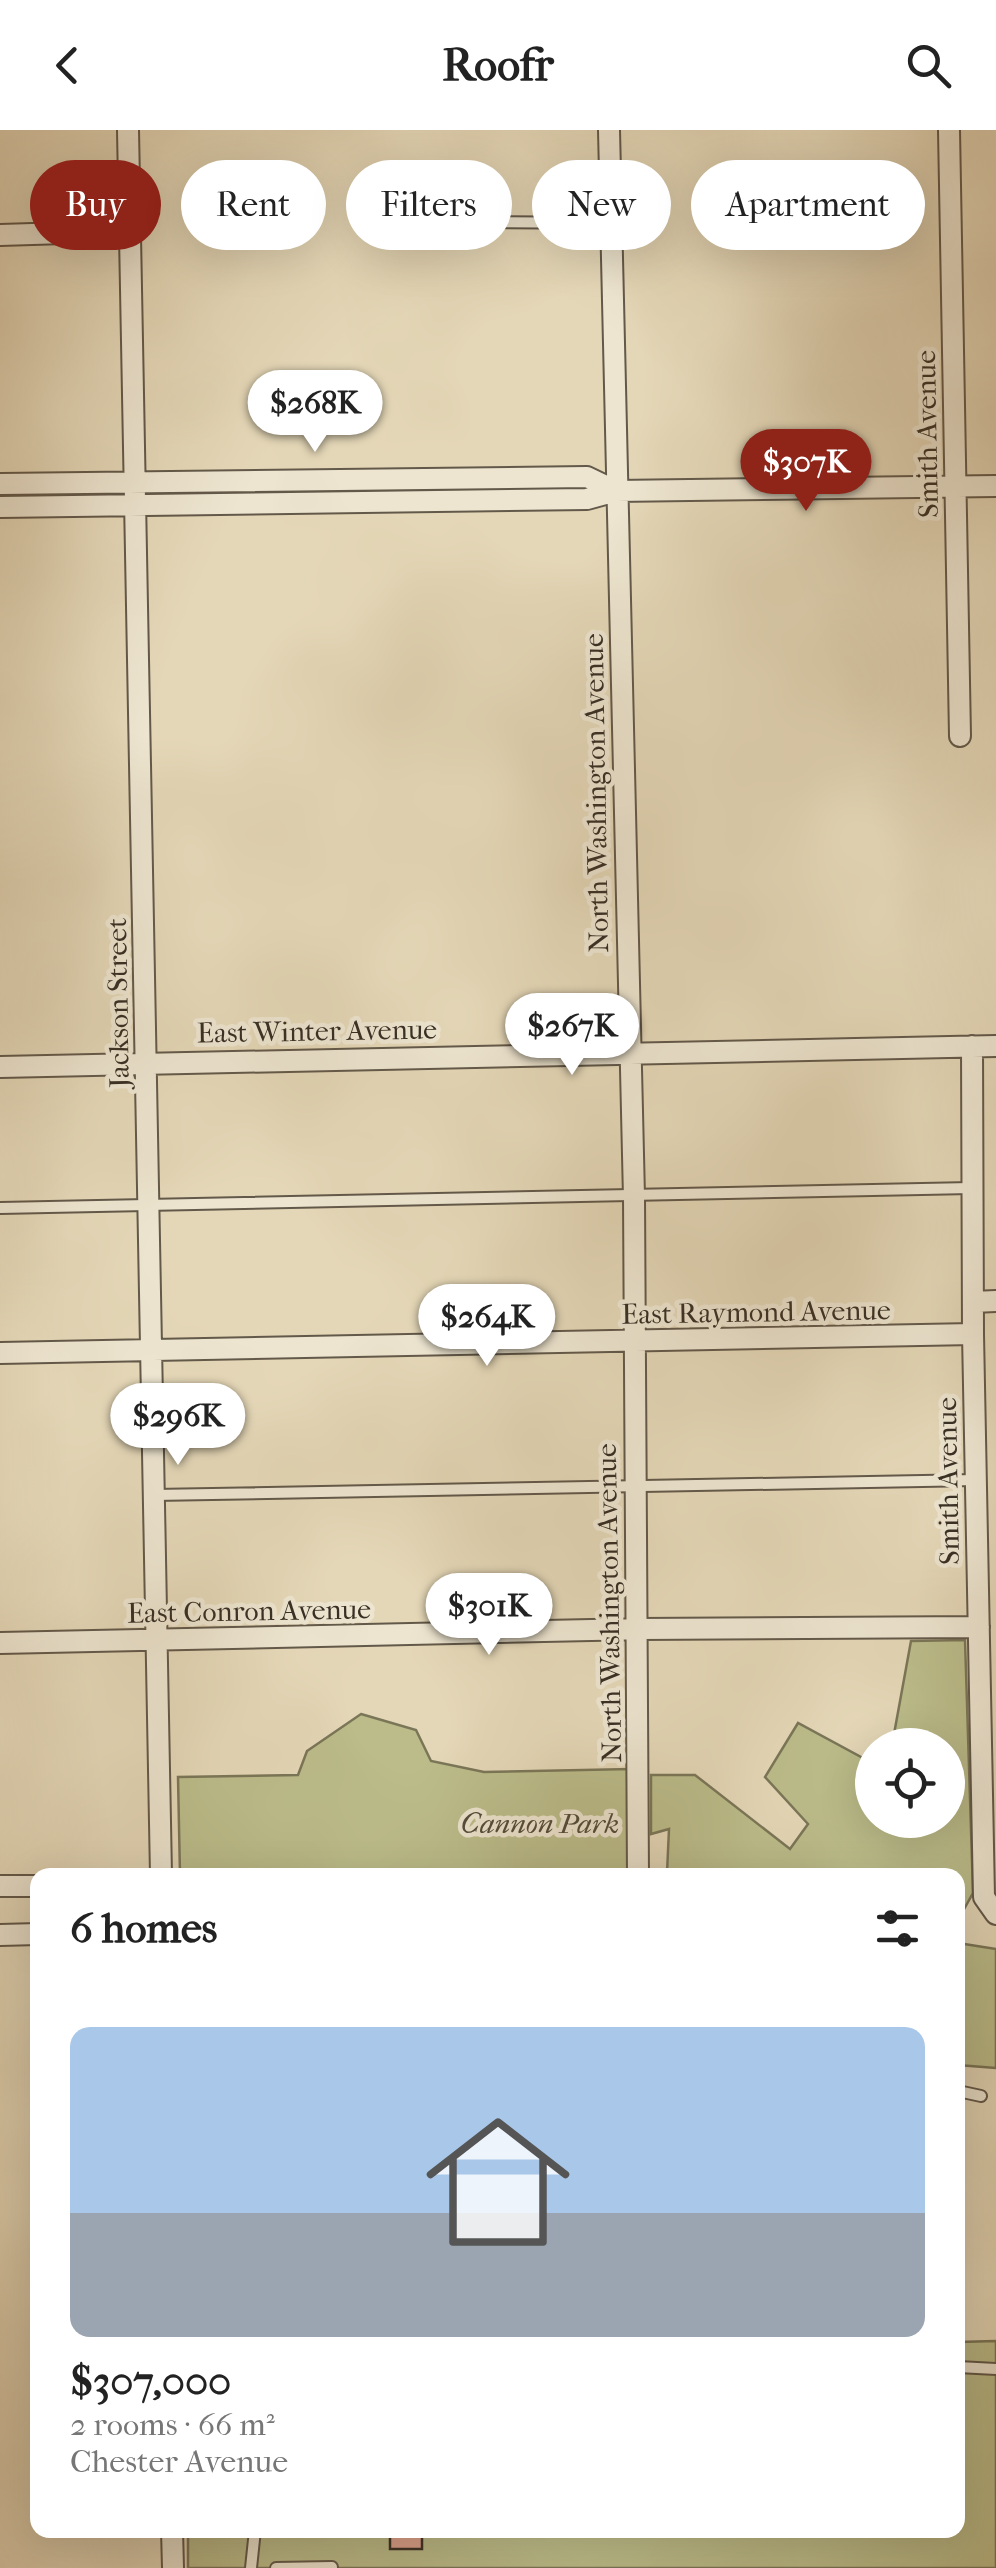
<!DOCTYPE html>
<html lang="en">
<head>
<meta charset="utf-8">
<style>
  body { margin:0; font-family:"IM FELL French Canon",serif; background:#f2f2f2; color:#222; height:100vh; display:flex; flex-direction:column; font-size:38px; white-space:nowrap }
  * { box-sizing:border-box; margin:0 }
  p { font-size:32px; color:#767676 }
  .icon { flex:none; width:55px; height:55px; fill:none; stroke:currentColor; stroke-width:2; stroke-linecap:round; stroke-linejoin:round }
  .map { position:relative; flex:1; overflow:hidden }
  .details { position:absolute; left:30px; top:1738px; width:935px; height:670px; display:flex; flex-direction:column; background:#fff; border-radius:20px; box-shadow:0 10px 40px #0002 }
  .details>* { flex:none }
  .hud { position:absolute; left:30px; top:30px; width:938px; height:90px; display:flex; gap:20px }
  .tools { position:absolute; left:855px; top:1598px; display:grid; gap:20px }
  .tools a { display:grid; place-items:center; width:110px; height:110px; border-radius:50%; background:#fff; box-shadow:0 10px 40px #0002; font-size:50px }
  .price { position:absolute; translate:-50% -85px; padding:0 22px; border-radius:35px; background:#fff; color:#222; font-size:32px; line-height:65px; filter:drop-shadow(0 2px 5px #0008) }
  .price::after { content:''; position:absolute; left:50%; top:60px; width:30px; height:22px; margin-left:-15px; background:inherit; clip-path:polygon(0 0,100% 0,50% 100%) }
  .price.active { background:#8f2418; color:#fff }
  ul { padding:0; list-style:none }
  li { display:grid; align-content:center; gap:20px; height:530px; padding:0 40px }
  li+li { border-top:2px solid #e0e0e0 }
  li span { display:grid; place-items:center; height:310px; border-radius:20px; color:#555 }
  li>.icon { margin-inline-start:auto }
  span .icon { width:180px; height:180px; fill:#fffc; stroke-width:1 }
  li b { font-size:42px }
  h2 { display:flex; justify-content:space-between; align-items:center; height:120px; padding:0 40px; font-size:42px }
  .chip { padding:0 35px; border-radius:45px; background:#fff; box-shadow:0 10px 40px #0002; font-size:35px; line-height:90px }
  .chip.active { background:#8f2418; color:#fff }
  header { display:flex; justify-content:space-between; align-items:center; height:130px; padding:0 40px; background:#fff; font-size:45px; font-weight:700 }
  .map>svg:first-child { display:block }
</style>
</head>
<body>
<header><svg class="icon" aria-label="back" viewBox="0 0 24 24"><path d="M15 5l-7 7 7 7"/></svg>Roofr<svg class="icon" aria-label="search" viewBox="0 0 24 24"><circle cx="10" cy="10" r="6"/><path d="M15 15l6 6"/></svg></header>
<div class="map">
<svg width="996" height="2438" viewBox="0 0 996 2438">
  <rect width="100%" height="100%" fill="#e4d7b7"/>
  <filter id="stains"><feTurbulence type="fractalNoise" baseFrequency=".002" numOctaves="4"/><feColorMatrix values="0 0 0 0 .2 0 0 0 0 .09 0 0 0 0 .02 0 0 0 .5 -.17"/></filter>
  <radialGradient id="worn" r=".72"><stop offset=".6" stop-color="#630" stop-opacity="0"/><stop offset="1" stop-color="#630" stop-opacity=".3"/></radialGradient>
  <path fill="#bbbc8a" stroke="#7a7658" stroke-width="2.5" d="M965,1510L973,1763L958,1790V1745H651L667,1743L669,1699L651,1704V1645H695L790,1719L808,1694L765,1647L798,1593L872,1633V1690H948V1615H892L911,1511Z
    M361,1584L416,1600L431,1631L484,1642L631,1639V1745H180L178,1647L298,1645L307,1621Z
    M958,1813L996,1819V1938L958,1935Z
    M996,2211V2438H188V2400H958V2212Z"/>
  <path fill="#dfa490" stroke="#382f25" stroke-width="2.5" d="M390,2400H422V2419H390Z"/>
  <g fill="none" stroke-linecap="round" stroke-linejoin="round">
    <defs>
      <path id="lane" d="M422,77L430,86L451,92L611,93
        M0,1078L971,1058
        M154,1365L976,1350
        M958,1961L981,1966
        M958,2237L996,2239
        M251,2438L255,2400
        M276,2438L332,2437"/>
      <path id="street" d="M128,0L161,1745
        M609,0L634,1067L638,1745
        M949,0L960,606
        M0,105L130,101
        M0,354L587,347L616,361
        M0,377L587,369L616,361L996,356
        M972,916L973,1204L984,1767L996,1784
        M0,937L996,916
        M973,1172L996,1171
        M0,1223L973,1204
        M0,1513L639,1499L979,1497
        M0,1756H38
        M0,1805L38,1804
        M172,2400L173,2438"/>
    </defs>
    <use href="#lane" stroke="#63594a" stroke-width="14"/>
    <use href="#street" stroke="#63594a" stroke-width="24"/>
    <use href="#lane" stroke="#ede5d0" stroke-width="10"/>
    <use href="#street" stroke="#ede5d0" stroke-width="20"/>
  </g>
  <g text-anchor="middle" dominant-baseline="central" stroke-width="9" stroke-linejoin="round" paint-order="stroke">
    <g font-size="28" fill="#382f25" stroke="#ede5d0">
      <text transform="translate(927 304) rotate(-91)">Smith Avenue</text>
      <text transform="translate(596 663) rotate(-91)">North Washington Avenue</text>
      <text transform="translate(118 873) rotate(-91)">Jackson Street</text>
      <text transform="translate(317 901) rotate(-1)">East Winter Avenue</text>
      <text transform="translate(756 1182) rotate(-1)">East Raymond Avenue</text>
      <text transform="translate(948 1351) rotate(-91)">Smith Avenue</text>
      <text transform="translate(609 1473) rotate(-91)">North Washington Avenue</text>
      <text transform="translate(249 1481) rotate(-1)">East Conron Avenue</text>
    </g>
    <g font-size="28" font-style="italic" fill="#524b39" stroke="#ede5d0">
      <text x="540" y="1693">Cannon Park</text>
    </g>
  </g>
  <rect width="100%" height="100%" filter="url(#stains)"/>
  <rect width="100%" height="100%" fill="url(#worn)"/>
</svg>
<div class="tools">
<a><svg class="icon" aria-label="locate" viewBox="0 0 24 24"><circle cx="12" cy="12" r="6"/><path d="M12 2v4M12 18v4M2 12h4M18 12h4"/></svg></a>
</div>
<b class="price" style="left:315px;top:325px">$268K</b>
<b class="price active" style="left:806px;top:384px">$307K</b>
<b class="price" style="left:572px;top:948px">$267K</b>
<b class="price" style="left:487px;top:1239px">$264K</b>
<b class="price" style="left:178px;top:1338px">$296K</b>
<b class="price" style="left:489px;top:1528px">$301K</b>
<div class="hud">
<a class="chip active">Buy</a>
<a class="chip">Rent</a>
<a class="chip">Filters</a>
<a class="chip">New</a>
<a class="chip">Apartment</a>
</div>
<section class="details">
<h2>6 homes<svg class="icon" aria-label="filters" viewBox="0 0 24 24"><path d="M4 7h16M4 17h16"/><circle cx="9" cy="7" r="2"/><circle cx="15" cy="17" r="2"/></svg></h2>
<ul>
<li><span style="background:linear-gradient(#a9c7e8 60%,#9aa5b1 0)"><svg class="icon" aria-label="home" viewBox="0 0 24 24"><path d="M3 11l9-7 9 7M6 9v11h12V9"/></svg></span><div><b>$307,000</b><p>2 rooms · 66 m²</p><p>Chester Avenue</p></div></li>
</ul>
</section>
</div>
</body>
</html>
